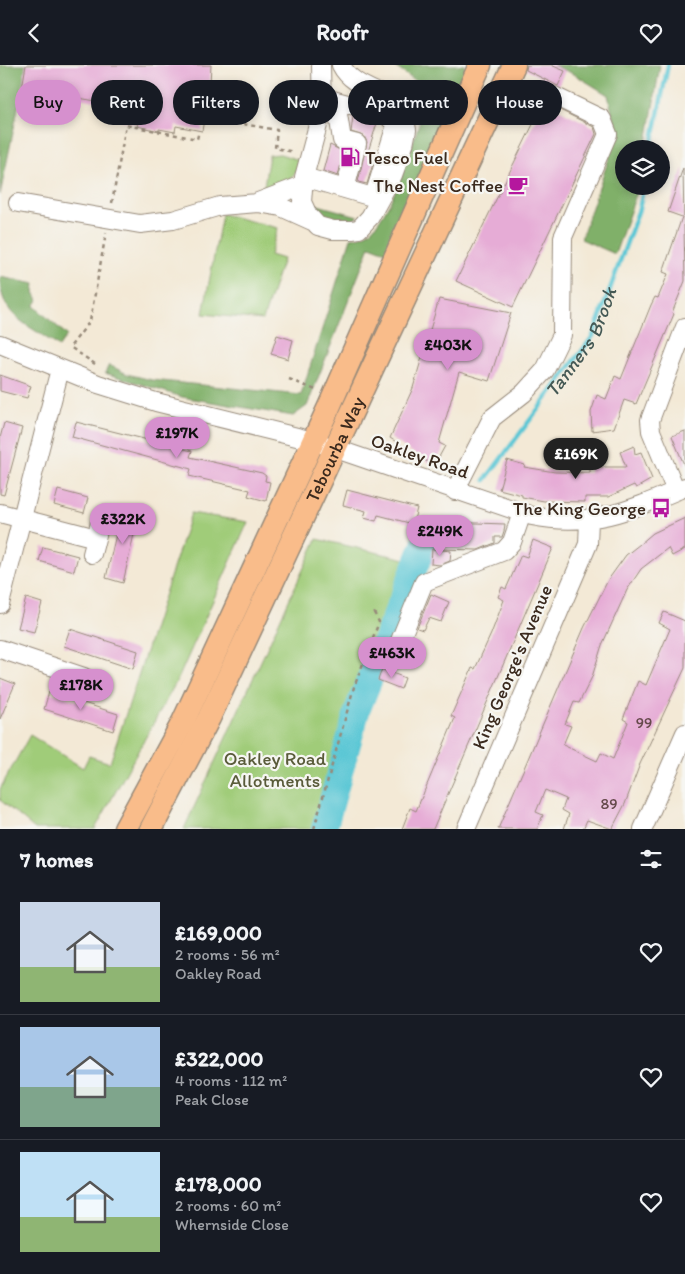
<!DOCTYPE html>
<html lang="en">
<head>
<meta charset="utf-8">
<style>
  body { margin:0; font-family:Itim,sans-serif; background:#242831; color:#f1f3f6; height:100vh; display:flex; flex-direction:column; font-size:19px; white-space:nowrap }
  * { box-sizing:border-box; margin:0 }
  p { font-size:16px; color:#9ea1a6 }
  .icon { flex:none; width:28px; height:28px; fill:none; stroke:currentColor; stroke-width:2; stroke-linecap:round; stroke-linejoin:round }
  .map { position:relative; height:764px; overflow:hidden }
  .panel { display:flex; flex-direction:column; background:#171b24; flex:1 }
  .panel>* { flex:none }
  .banner { position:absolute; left:15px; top:15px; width:655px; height:45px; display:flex; gap:10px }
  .tools { position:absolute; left:615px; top:75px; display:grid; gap:10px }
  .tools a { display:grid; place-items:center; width:55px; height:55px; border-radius:50%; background:#171b24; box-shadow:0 2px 8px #0003; font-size:25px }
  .price { position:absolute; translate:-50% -42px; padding:0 11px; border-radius:18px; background:#d690ce; color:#111; font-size:16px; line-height:32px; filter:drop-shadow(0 1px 2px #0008) }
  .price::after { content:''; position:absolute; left:50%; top:30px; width:15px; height:11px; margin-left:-8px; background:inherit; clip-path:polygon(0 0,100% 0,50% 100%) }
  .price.active { background:#222; color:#fff }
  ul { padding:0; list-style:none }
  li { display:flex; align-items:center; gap:15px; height:125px; padding:0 20px }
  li+li { border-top:1px solid #363941 }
  li span { display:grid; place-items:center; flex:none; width:140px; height:100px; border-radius:0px; color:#555 }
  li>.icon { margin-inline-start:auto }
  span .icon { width:60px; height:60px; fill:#fffc; stroke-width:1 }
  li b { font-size:21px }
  h2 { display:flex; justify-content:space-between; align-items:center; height:60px; padding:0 20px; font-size:21px }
  .tag { padding:0 18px; border-radius:22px; background:#171b24; box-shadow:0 2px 8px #0003; font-size:18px; line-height:45px }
  .tag.active { background:#d690ce; color:#111 }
  header { display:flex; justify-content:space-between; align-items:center; height:65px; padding:0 20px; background:#171b24; font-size:22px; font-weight:800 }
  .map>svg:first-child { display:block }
</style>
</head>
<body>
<header><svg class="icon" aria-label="back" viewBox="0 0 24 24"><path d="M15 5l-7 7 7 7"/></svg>Roofr<svg class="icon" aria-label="heart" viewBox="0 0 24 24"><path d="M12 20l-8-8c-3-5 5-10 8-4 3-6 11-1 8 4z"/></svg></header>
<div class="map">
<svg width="685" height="764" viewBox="0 0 685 764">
  <rect width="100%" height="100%" fill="#f6f6f2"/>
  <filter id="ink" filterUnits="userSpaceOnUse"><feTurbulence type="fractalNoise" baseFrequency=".02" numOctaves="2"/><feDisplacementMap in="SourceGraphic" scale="10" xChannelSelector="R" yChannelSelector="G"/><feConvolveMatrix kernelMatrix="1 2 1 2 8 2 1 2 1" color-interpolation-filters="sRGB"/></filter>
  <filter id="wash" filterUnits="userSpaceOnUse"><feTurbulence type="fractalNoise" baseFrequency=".0096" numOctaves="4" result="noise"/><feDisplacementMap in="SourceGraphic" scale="20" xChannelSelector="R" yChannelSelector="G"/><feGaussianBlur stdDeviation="1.12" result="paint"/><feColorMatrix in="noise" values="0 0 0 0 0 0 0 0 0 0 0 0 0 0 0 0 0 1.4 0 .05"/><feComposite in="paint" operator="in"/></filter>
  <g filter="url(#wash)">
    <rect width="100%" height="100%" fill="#f3e9d6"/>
    <path fill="#a0cc79" stroke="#6e7b4c" d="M280,89L302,96C292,117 283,119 263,127L269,90Z
      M222,149L278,163L270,190L283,194L263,255L203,249Z
      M191,448L248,457L179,612L95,764H35L0,735V724L30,670L83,703L89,691L110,698Z
      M317,474L410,495L353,642L319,764H184Z"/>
    <path fill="#80b069" stroke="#5e6d44" d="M0,0H27L0,130Z
      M392,0H464L466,6L386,187L370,181L307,341L293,351L182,332L105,308L109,300L127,309L152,315L301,330L351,173C361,171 369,169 375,161C401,129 415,66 430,26Z
      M553,0H660L646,84H624V121H639L615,189L581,174L617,70L608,30L574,9Z
      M314,139L358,151L352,157L335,158L318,154Z
      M0,212L35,219L34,227L38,235L34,241L67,270L59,282C30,259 0,254 0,212Z"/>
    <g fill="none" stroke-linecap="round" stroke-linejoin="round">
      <g stroke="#5bc7d5" stroke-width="4.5">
        <path d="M651,84L668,0"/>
        <path id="s1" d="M485,415L593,271L639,144L644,121"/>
      </g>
      <path stroke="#5bc7d5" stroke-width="26" d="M324,764L358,643L428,470"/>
    </g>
    <g id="blocks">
      <path fill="#e6acd6" d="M26,0H211L210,19L202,66L176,61L175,67L159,64V66L137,61L138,59L121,55L124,41L22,23Z
        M527,0H551L565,6L558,21L526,5Z
        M544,37L594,62L596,69L513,242L456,216Z
        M353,51L377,58L367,90L375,92L367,119L358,117L367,77L364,71L351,67Z
        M330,80L344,87L338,111L323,106Z
        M683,103L685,216L672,248L674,249L636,339L624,335L614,363L592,366L591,347L597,330L606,334L615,311L621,314L651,240L655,232L658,233L668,209L663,207L682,152L668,147Z
        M439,234L511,248L489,316L459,307L439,378L445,381L434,401L390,373L413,323Z
        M277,270L293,275L288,294L271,289Z
        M0,310L31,321L27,333L0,326Z
        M76,357L192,386L190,392L262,408L266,411L265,416L270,417L266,436L248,431L250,425L189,411L191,404L72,372Z
        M4,358L22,363L4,430L0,429V373Z
        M685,366V402L672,371Z
        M634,381L635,389L641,387L652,414L638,422L636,423L634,420L608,432H585V437L544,436L522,432V430L499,424L507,395L525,400L524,402L555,407L590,408V402H626L620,387Z
        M58,425L88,433L84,448L54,440Z
        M347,425L417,443L413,459L378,450L376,456L364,453L366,446L343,440Z
        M122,443L139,447L123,518L106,513Z
        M685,453V484L672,491L668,483L641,504L627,525L602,580L592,612L579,638L574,637L565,659L571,661L563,680L597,696L601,688L613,694L628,657L623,654L638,616L646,620L670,564L659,558L664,547L685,556V603L640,699L625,739L612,764L587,755L583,764H564L569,749L562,745L566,734L545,725L536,747L543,750L537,764H498L584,563L608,515L626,490L640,479L653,468Z
        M447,457L505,459L504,466L502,472H495V478L478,485L441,484L442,468H446Z
        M533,475L553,483L433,764H402L410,743L416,746L455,653L451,651L472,603L475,604L491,569L504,535L498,532L502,522L506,524L521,490L527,492Z
        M43,482L78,491L74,506L39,496Z
        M432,484L451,486L450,496L440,500L431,499Z
        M431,529L449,537L441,557L429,553L423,565L417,563Z
        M26,533L42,538L34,567L18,563Z
        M70,564L138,586L133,604L64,581Z
        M382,604L405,613L401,624L378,615Z
        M0,613L15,619L0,654Z
        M49,627L118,649L113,666L44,644Z"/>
    </g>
  </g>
  <g filter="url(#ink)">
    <use href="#blocks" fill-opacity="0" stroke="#978a7a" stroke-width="1"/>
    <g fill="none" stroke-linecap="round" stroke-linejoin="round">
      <defs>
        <path id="minor" d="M321,0L322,45L304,112L302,137L308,150L318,161L333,165H352L359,164L370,152L393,110L404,80L407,65L403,43C384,25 353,24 341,0
          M327,33L336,36L342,75L357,79L345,124
          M336,36L386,49L396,60L374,131
          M304,112L379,134
          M258,137L303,120
          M18,138L140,159L173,155L220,141L258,138L281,142L312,156
          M0,279L98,319L156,337L313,376L532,451C592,463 631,445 685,422
          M455,426L492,353L524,328L545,305L562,270L563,172L608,69L602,54L552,30
          M676,426L651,366L650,355L685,262
          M0,448L96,473
          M92,489L100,458
          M0,539L60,304
          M397,583L424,517L504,486L512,477L522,448
          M0,584L84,612
          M466,764L588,479L589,455
          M643,764L685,668"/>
        <g id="major">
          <path d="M125,764L183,657L329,342L480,0"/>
          <path id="s2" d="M151,764L209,653L514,0"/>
        </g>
      </defs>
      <use href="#minor" stroke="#978a7a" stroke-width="20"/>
      <use href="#major" stroke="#978a7a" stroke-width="25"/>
      <path stroke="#978a7a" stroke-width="2.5" stroke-dasharray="4 4" stroke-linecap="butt" d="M204,52L277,65L275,83L294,87
        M112,138L126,60L197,74L199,66
        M95,299L70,282L90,256L106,168
        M289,314L318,326
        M314,764L354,622L379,557L372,544"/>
      <use href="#minor" stroke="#fff" stroke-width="18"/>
      <use href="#major" stroke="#f9bc8a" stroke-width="22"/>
    </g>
  </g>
  <defs>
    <symbol id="fuel-bare" viewBox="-9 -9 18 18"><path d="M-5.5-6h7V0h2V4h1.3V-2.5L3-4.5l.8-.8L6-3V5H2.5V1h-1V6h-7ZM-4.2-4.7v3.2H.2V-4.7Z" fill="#b5179e" stroke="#f6f6f2" stroke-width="2.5" paint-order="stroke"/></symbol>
    <symbol id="cafe-bare" viewBox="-9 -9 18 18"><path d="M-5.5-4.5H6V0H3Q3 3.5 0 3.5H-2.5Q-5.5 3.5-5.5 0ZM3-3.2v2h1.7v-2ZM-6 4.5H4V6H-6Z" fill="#b5179e" stroke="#f6f6f2" stroke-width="2.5" paint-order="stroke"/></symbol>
    <symbol id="bus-bare" viewBox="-9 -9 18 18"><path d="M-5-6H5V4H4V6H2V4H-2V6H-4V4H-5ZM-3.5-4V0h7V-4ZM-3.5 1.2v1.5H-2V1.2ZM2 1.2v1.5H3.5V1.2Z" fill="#b5179e" stroke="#f6f6f2" stroke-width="2.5" paint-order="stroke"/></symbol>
  </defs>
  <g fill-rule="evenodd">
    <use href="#fuel-bare" x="336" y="78" width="28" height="28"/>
    <use href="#cafe-bare" x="504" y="106" width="28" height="28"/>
    <use href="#bus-bare" x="647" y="429" width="28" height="28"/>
  </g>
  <g text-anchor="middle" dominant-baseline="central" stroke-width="4.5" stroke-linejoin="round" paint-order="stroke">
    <g font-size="16" fill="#664a4c">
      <text x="644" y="657">99</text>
      <text x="609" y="738">89</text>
    </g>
    <g font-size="19" fill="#3b2a1e" stroke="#f6f6f2" text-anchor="end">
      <text x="365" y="92" text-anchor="start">Tesco Fuel</text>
      <text x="503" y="120">The Nest Coffee</text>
      <text x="646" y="443">The King George</text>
    </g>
    <g font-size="19" fill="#3b2a1e" stroke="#f6f6f2">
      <text stroke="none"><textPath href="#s2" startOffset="422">Tebourba Way</textPath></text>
      <text transform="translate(420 391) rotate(19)">Oakley Road</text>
      <text transform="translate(512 602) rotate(-67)">King George's Avenue</text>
    </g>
    <g font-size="19" fill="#595b39" stroke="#f6f6f2">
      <text x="275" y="693">Oakley Road<tspan x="275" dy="22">Allotments</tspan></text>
    </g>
    <g font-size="20" font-style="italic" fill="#455955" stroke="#f6f6f2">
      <text stroke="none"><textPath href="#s1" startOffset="169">Tanners Brook</textPath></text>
    </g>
  </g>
</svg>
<div class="tools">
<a><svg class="icon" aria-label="layers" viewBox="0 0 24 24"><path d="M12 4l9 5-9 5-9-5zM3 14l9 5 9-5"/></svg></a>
</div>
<b class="price" style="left:448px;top:306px">£403K</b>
<b class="price" style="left:177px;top:394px">£197K</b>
<b class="price active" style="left:576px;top:415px">£169K</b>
<b class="price" style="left:123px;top:480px">£322K</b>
<b class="price" style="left:440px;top:492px">£249K</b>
<b class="price" style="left:392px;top:614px">£463K</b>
<b class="price" style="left:81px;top:646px">£178K</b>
<div class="banner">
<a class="tag active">Buy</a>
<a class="tag">Rent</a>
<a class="tag">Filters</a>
<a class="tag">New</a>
<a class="tag">Apartment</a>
<a class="tag">House</a>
</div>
</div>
<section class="panel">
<h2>7 homes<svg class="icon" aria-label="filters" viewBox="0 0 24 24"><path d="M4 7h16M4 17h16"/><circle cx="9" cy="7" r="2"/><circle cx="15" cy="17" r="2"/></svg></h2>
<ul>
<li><span style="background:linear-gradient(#c9d6e8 65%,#8fb573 0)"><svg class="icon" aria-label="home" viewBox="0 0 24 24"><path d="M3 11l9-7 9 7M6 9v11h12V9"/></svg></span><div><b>£169,000</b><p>2 rooms · 56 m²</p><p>Oakley Road</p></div><svg class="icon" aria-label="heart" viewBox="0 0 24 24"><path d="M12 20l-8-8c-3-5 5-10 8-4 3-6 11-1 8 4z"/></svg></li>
<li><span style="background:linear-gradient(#a9c7e8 60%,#7fa58c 0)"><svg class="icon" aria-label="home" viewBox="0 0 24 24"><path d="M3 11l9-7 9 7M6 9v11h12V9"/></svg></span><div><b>£322,000</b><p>4 rooms · 112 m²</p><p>Peak Close</p></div><svg class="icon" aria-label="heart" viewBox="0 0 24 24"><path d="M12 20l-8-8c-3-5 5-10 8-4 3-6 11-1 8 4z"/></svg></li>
<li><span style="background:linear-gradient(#bfe0f5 65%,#8fb573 0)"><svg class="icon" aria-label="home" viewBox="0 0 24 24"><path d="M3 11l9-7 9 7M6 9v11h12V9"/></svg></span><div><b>£178,000</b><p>2 rooms · 60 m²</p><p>Whernside Close</p></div><svg class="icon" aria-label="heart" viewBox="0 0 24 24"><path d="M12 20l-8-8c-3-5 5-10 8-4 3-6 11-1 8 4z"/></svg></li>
</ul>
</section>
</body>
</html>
